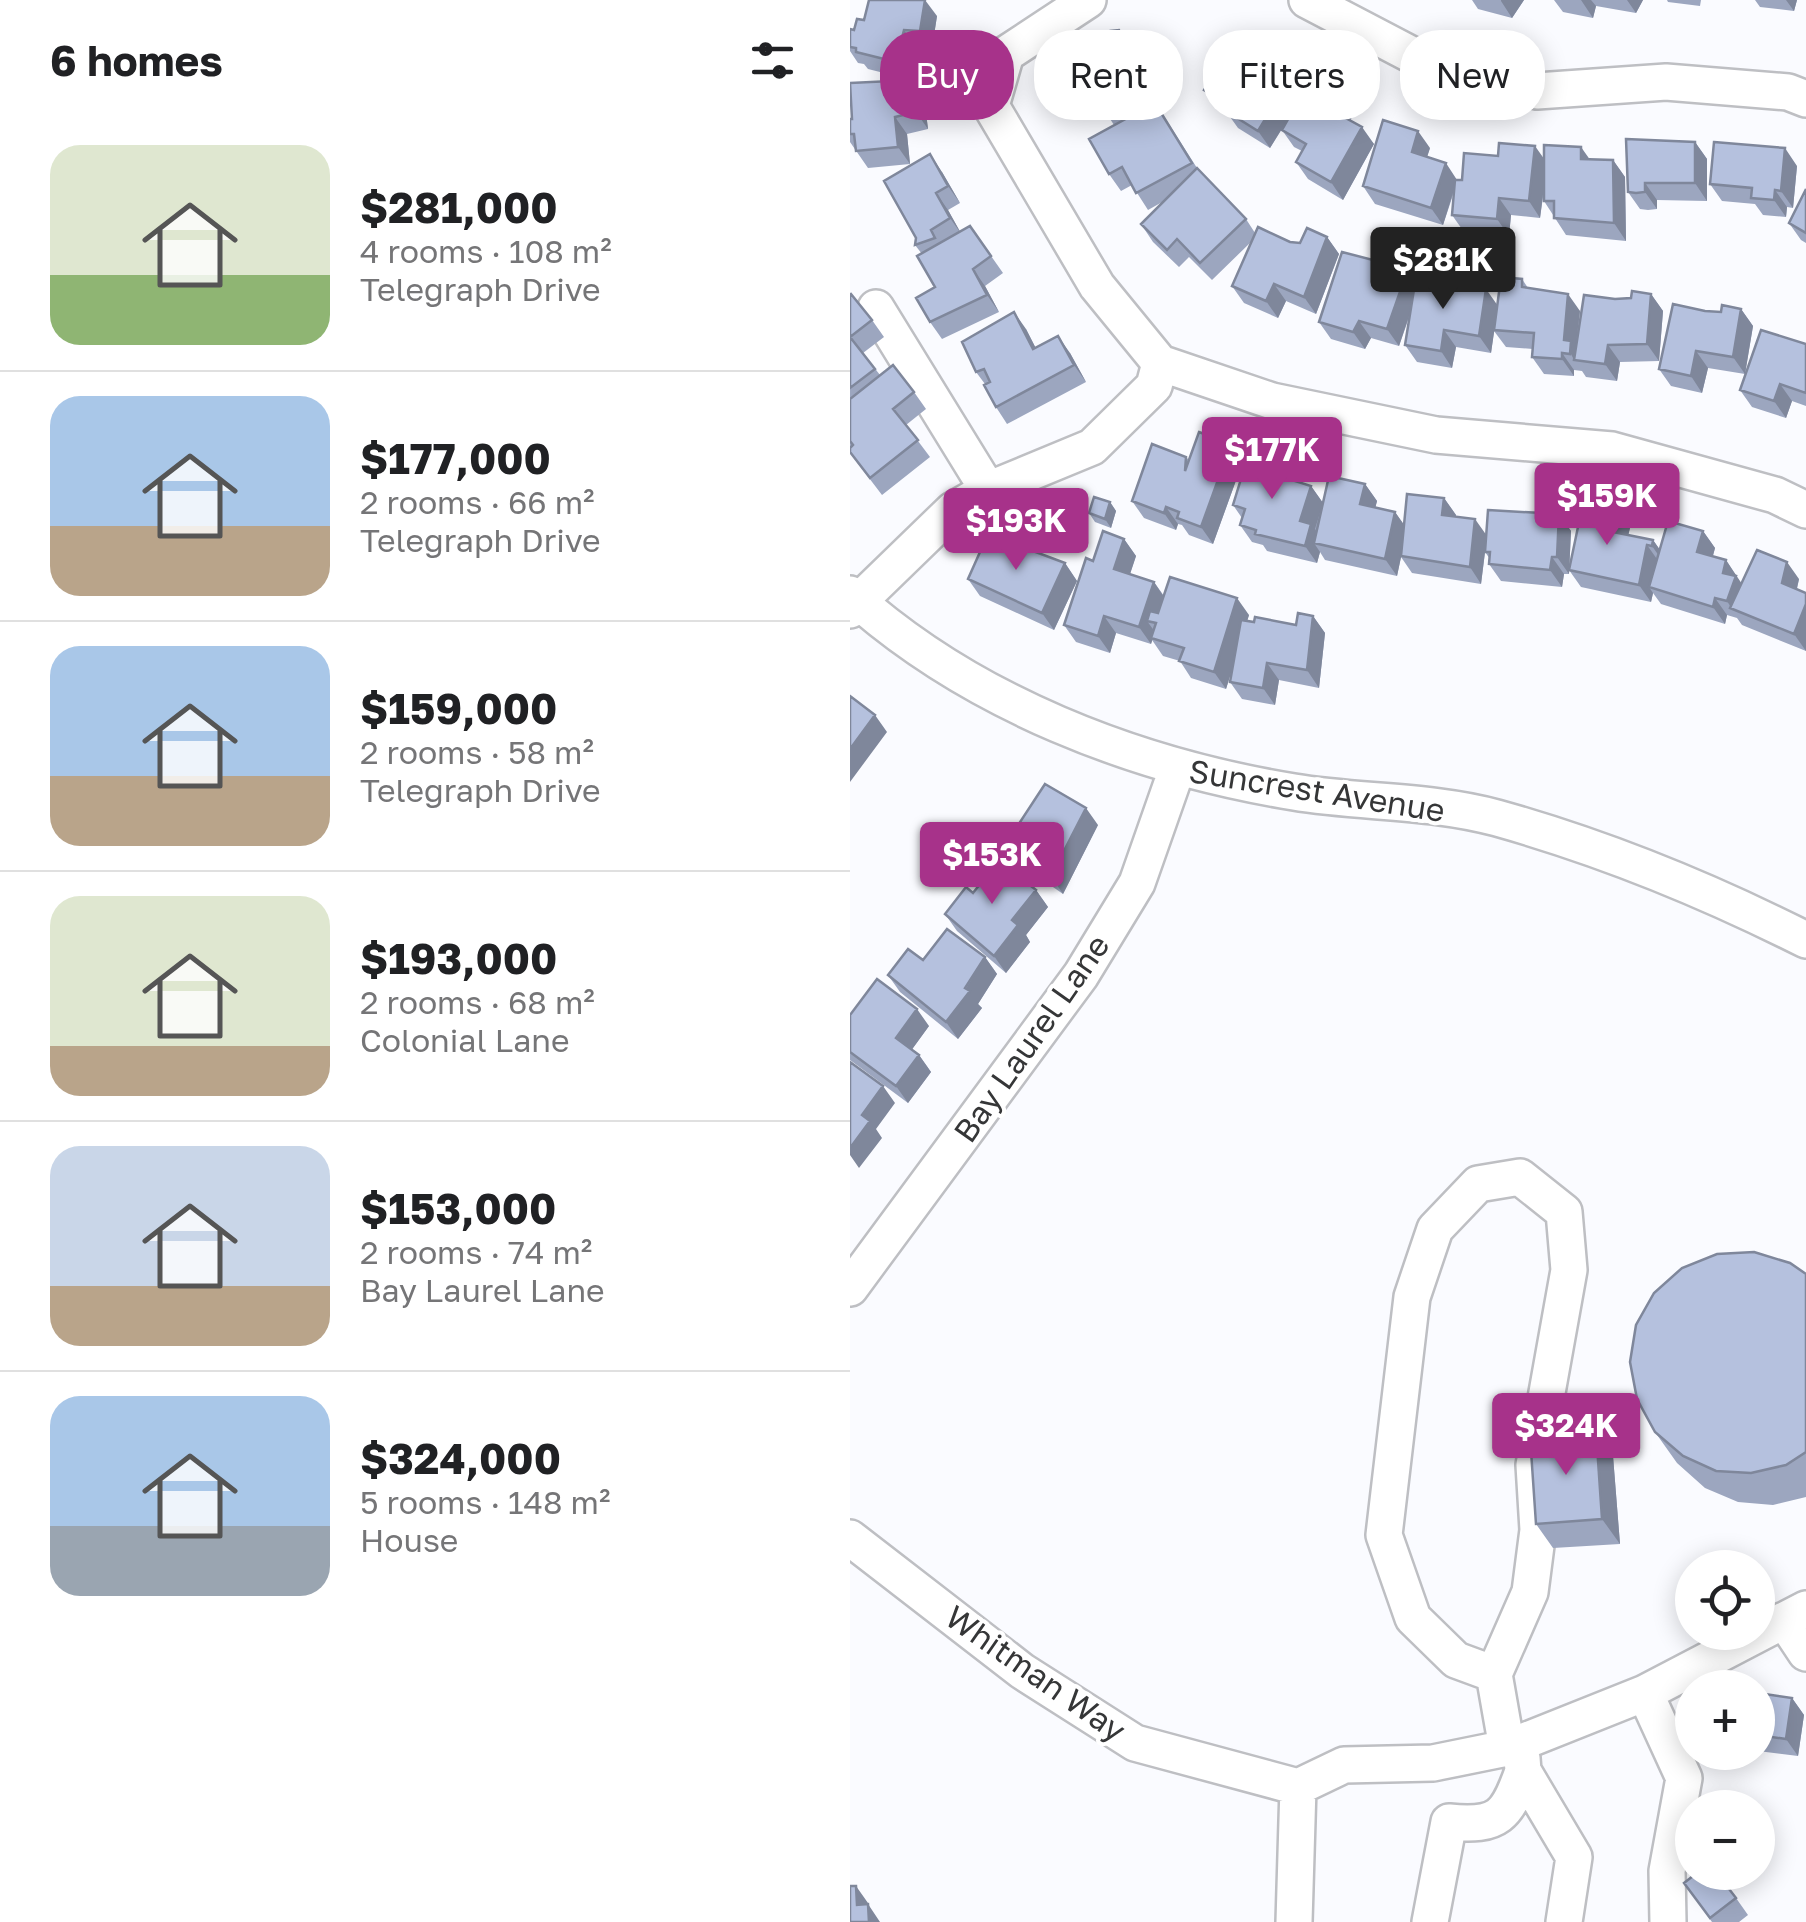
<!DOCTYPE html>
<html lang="en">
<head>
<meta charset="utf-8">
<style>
  body { margin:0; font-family:"Golos Text",sans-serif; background:#f6f6f6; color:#202124; height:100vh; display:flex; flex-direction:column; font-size:38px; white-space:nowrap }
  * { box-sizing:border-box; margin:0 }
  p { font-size:32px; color:#757577 }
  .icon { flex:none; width:55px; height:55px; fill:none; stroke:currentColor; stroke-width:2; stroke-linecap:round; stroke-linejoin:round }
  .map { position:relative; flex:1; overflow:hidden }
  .details { display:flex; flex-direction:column; background:#fff; width:850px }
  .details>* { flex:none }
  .top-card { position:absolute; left:30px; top:30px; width:775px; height:90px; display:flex; gap:20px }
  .fabs { position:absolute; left:825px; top:1550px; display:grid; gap:20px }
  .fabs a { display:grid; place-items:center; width:100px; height:100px; border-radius:50%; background:#fff; box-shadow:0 5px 25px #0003; font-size:50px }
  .price { position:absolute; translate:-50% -85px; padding:0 22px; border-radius:10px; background:#a7328a; color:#fff; font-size:32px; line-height:65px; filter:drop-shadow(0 2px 5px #0008) }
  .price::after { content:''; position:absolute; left:50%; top:60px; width:30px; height:22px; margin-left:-15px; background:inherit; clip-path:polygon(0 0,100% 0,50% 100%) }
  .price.on { background:#222; color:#fff }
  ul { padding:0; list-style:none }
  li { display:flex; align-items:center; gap:30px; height:250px; padding:0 50px }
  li+li { border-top:2px solid #e0e0e0 }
  li span { display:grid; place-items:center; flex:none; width:280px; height:200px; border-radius:30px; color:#555 }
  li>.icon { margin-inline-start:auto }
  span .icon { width:120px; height:120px; fill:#fffc; stroke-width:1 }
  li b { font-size:42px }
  h2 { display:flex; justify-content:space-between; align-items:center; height:120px; padding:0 50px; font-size:42px }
  .pill { padding:0 35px; border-radius:40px; background:#fff; box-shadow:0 5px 25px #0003; font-size:35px; line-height:90px }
  .pill.on { background:#a7328a; color:#fff }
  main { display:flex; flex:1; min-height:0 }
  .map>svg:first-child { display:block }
</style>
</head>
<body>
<main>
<section class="details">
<h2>6 homes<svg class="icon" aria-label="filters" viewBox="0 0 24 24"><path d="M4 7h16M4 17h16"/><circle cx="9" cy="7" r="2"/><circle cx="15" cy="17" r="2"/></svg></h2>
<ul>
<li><span style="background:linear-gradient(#dfe7d0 65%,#8fb573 0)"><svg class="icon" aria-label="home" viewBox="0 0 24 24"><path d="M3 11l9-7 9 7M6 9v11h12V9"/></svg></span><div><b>$281,000</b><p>4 rooms · 108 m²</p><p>Telegraph Drive</p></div></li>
<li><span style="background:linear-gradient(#a9c7e8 65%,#b9a48a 0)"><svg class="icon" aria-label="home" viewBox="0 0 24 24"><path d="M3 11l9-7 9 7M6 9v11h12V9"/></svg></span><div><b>$177,000</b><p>2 rooms · 66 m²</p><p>Telegraph Drive</p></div></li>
<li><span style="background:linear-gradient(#a9c7e8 65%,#b9a48a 0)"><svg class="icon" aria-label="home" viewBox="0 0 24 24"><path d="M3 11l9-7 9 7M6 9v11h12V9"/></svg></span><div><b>$159,000</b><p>2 rooms · 58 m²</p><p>Telegraph Drive</p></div></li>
<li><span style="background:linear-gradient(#dfe7d0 75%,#b9a48a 0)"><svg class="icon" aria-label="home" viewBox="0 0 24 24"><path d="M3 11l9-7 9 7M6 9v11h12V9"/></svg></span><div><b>$193,000</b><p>2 rooms · 68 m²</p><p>Colonial Lane</p></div></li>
<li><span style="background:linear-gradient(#c9d6e8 70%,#b9a48a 0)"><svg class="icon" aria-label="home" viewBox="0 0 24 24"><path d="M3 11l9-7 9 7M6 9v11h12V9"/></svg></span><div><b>$153,000</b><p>2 rooms · 74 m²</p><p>Bay Laurel Lane</p></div></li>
<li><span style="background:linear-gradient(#a9c7e8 65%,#9aa5b1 0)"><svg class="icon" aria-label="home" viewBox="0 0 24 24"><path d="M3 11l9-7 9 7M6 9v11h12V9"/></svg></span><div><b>$324,000</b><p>5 rooms · 148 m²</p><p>House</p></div></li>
</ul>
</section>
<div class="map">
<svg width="956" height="1922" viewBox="0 0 956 1922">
  <rect width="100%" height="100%" fill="#fafbff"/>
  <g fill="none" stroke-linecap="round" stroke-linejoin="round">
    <defs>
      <path id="minor" d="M238,0L156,54L141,106L247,286L310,363
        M457,0L585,67L687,91L816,82L938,92L956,99
        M26,308L138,490
        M310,363L422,401L586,435L762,450L925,495L956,510
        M0,594C121,703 285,766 444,792C510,803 582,800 647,818C754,848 857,890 956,940
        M0,610L103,510L138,490L242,447L304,386L310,363
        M0,1288L231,975L287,883L327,769
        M0,1538L172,1671L285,1743L448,1787
        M934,1620L956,1653
        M644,1674L606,1660L563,1618L534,1535L562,1297L585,1229L628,1184L670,1177L714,1212L719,1270L684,1465L688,1530L680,1592L644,1674L657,1748
        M795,1693L834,1778L817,1871L818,1922
        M672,1758L673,1771L724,1857L714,1922
        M448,1787L494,1765L583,1763L657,1748L795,1693L956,1609
        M444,1922L448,1787
        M580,1922L599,1822C649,1827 657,1816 673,1771"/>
    </defs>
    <use href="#minor" stroke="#bebfc3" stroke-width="40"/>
    <use href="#minor" stroke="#fff" stroke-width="35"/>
  </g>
  <path fill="#9ca6bf" d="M622,0H674L662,18L628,9Z
    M704,0H793L786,13L746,6L743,18L713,12Z
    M817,0H851L850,6L818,2Z
    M905,0H947L944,11L910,7Z
    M87,16L82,48L66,47L58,79L18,69L14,64L8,63L0,51V29L4,30L14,20Z
    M300,40L320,70L296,84L311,109L310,110L347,168L396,219L405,233L440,242L450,243L477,237L489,254L466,314L436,301L428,318L394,303L382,286L401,242L362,280L339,257L329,267L303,242L291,224L314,201L298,210L282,185L271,191L259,174L264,125L251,105L233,116L221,99L218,55L283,51Z
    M404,52L490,100L502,117L500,121L524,144L493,200L458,179L446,162L452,151L444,147L432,130L440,116L420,148L388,128L378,114L366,107L354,90Z
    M62,80L74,97L78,129L57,134L60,164L18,168L0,142V119Z
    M845,142L857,159V201L807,200V209L798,210L790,209L778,192Z
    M580,148L577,157L607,180H612L694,159L763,160L775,177L776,241L716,235L694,201V190L690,218L661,215L659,236L614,232L602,215L605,189L593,225L525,204L513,186Z
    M947,166L943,208L937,207L936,217L913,215L905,204L872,201L860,184Z
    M92,172L110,203L98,210L110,232L120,226L153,273L135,286L149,312L92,339L80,322L85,287L72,254L65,245Z
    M956,189V243L951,240L939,223Z
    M577,261L571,278L647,305L672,279L678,288L730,311L728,332L765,299L781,298L801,294L813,311L809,361L770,362L767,381L736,377L732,371L724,370V376L694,374L682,357L683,349L656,347L644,331L641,353L606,347L602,368L567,362L555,345L561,312L549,346L521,338L515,349L481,339L469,322L549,267Z
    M0,295L22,320L34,337L13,353L30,375L64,392L76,409L56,425L80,457L32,495L0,453Z
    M891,309L903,326L895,374L858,368L852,393L821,386L809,369L871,312Z
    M176,329L185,347L220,353L236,382L157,424L146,407L135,384L126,372Z
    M956,344V406L942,401L936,418L902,407L890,390Z
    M381,444L393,461L363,544L339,535L332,525L328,524L326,530L294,518L282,501L336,457L339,460Z
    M445,481L461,486L473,503L515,484L527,501L525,508L545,512L554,525L594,498L606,515L605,517L636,535L709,514L721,531L719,574H714L712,587L651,581L639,564L640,559L635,552L631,584L562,573L551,557L547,576L475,560L470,552L467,563L417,551L413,545L402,542L390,525L392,518L383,505Z
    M260,502L266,511L261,528L245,522L239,513Z
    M768,511L780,528L778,535L803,540L810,550L853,531L865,548L863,556L876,560L891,584L949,579L947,589L956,593V651L892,625L887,618L877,615L875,624L811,604L803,593L801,602L731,587L719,570Z
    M274,539L286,556L280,574L304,582L314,596L399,615L397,621L446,625L463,616L475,633L469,688L429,680L425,705L392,699L380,682L382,670L376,689L341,678L330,661L313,656L302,640L301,644L266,633L260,653L226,642L214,625L243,561Z
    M215,563L227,581L204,630L130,596L118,579Z
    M248,825L213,894L167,862L155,845Z
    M186,890L198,907L176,935L180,942L156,973L107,931L95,914L123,893Z
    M135,957L147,974L128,1004L132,1008L108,1039L50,992L38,975L73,960Z
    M0,1015L79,1026L62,1049L69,1055L81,1072L58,1103L0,1060Z
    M956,1274V1497L923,1505L888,1502L855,1488L827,1463L805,1432Z
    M746,1431L763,1456L770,1544L703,1548L686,1524Z
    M908,1693L942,1698L954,1715L948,1756L908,1751Z
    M834,1883L886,1898L898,1915L889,1922H862Z"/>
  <path fill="#7f879b" d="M75,0L87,16L82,48L70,31Z
    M651,0H674L662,18L651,1Z
    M731,0H741L746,6L743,18Z
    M777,0H793L786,13Z
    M936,0H947L944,11Z
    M54,30L66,47L58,79L46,62Z
    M448,65L460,83L420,148L408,131Z
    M62,80L74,97L78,129L66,112Z
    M490,100L502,117L495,128L483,111Z
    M45,117L57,134L60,164L48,147Z
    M512,127L524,144L493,200L481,182Z
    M568,131L580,148L573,169L562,152Z
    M845,142L857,159V201L845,183Z
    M685,146L697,163L690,218L679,201Z
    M731,147L743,164L731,159Z
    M935,148L947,166L943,208L931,191Z
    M80,154L92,172L110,203L98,186Z
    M763,160L775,177L776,241L764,223Z
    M596,163L607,180L593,225L581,208Z
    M795,183L807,200V209L795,192Z
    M925,190L937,207L936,217L924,200Z
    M86,193L98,210L112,235L100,218Z
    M649,198L661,215L659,236L647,219Z
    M477,237L489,254L466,314L454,297Z
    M570,252L577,261L571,279L565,270Z
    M123,269L135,286L149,312L137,295Z
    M558,269L569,286L549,346L537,329Z
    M424,284L436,301L428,318L416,301Z
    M636,289L648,306L641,353L629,336Z
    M718,294L730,311L724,360L714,340Z
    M801,294L813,311L809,361L797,344Z
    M891,309L903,326L895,374L883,357Z
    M164,312L176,329L195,366L183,349Z
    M509,321L521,338L515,349L503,332Z
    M594,330L606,347L602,368L591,351Z
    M208,336L220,353L236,382L224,365Z
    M758,345L770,362L767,381L755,364Z
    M846,351L858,368L852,393L841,376Z
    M712,353L724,370V376L712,359Z
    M930,384L942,401L936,418L924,401Z
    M381,444L393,461L363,544L351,527Z
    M433,464L445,481L429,476Z
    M515,484L527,501L522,521L510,504Z
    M461,486L473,503L465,529L473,542L464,543L470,552L467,563L455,546L450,521Z
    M594,498L606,515L603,532L592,515Z
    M260,502L266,511L261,528L255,519Z
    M316,507L328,524L326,530L314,513Z
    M768,511L780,528L775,549L763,532Z
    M545,512L557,529L547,576L535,559Z
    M709,514L721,531L719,574L707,557Z
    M625,519L637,536L631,584L620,567Z
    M853,531L865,548L859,569L847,552Z
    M274,539L286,556L276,586L264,569Z
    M803,540L815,557L814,563L802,546Z
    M797,545L809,562L799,587L803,593L801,602L789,585Z
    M702,557L714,574L712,587L700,570Z
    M876,560L898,593L882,609L877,601L873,573Z
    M937,562L949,579L944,600L932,583Z
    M215,563L227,581L204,630L192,613Z
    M304,582L316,600L306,623L297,621L305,632L301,644L289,627Z
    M387,598L399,615L376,689L364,672Z
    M865,598L877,615L875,624L863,607Z
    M956,604V651L944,634Z
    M254,616L266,633L260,653L248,636Z
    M463,616L475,633L469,688L457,670Z
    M417,663L429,680L425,705L413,688Z
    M25,715L37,732L0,782V749Z
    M236,808L248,825L213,894L201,876Z
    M186,890L198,907L176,935L180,942L156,973L144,956L162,920Z
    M135,957L147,974L128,1004L132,1008L108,1039L96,1022Z
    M67,1009L79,1026L58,1055L46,1038Z
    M69,1055L81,1072L58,1103L46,1086Z
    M33,1086L45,1103L26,1129L32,1138L9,1168L0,1155V1148L12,1115Z
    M746,1431L763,1456L770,1544L752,1519Z
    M942,1698L954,1715L948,1756L936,1739Z
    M6,1886L18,1903L19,1922L7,1905Z
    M18,1904L30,1922H19Z"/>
  <path fill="#b5c1de" stroke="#7f879b" stroke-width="2.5" d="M19,0H75L70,31L54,30L46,62L6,52V48L0,47V29L4,30L7,19L14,20Z
    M269,30L281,52L300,40L308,53L284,67L299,92L258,117L241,87L221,99L202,68L207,65L198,50L210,43L217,56L260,31Z
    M385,40L404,52L410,42L448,65L408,131L376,111L379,105L354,90Z
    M62,80L66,112L45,117L48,147L6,151L4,134H0V119H2L0,83Z
    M459,82L475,90L490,100L483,111L512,127L481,182L446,162L456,144L432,130Z
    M305,103L342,163L286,193L272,167L259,174L239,139Z
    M533,120L568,131L562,152L596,163L581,208L513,186Z
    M776,139L845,142V183H795V192L786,193L778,192Z
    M864,142L935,148L931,191L925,190L924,200L901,198L902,188L860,184Z
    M649,143L685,146L679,201L649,198L647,219L602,215L605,180H612L614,153L648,156Z
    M694,145L731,147V159L763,160L764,223L704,218V201H694Z
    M80,154L98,186L86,193L100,218L81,230L85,238L65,245L66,238L34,181Z
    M347,168L396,219L350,263L327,239L317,250L291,224Z
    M956,189V233L939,223Z
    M120,226L141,256L123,269L137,295L80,322L66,298L85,287L67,256Z
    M408,227L440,242L450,243L457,228L477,237L454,297L424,284L416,301L382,286Z
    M553,247L570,252L565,270L548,265Z
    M492,252L558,269L537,329L509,321L503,332L469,322Z
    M566,277L636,289L629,336L594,330L591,351L555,345Z
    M651,277L672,279V287L718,294L714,340L721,341L720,354L712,353V359L682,357L684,333L644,330Z
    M782,291L801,294L797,344L758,345L755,364L724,360L734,295L765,299L781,298Z
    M1,294L22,320L0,337L25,369L0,388V295Z
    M823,304L855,311L871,312L872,305L891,309L883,357L846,351L841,376L809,369Z
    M164,312L183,349L208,336L224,365L146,407L134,385L140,382L134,369L126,372L112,342Z
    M911,330L956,344V393L930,384L924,401L890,390Z
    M43,365L64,392L43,409L68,440L20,478L0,452V448L3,445L0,441V399Z
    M349,432L381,444L351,527L327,518L329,512L316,507L314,513L282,501L302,444L336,457L335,471Z
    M399,453L433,464L429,476L461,486L450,521L461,524L455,546L405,534L406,530L390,525L395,509L383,505Z
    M479,476L515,484L510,504L545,512L535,559L464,543Z
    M557,494L594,498L592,515L625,519L620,567L551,556Z
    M244,497L260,502L255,519L239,513Z
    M733,503L768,511L763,532L803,540L802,546L797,545L789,585L719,570Z
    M638,510L709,514L707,557H702L700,570L639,564L640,552H635Z
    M818,521L853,531L847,552L876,560L873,573L886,576L877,601L865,598L863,607L799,587Z
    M253,531L274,539L264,569L304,582L289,627L254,616L248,636L214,625L236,558L243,561Z
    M138,534L215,563L192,613L118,579Z
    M907,550L937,562L932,583L956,593V604L944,634L880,608Z
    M320,577L387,598L364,672L329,661L334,648L301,638L306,623L297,621L300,611L308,613Z
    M448,613L463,616L457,670L417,663L413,688L380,682L391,620L404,622L405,617L446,625Z
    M0,696L25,715L0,749Z
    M195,784L236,808L201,876L155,845Z
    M149,860L186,890L162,920L168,925L144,956L95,914L116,887L123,893Z
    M97,929L135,957L115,988L120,991L96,1022L38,975L58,949L73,960Z
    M27,979L67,1009L46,1038L69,1055L46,1086L0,1052V1015Z
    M0,1062L33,1086L12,1115L20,1121L0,1148Z
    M904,1252L940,1263L956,1274V1452L936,1465L901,1473L866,1471L833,1456L805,1432L787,1399L780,1362L786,1325L804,1293L832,1268L867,1254Z
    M746,1431L752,1519L686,1524L680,1436Z
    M908,1693L942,1698L936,1739L908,1735Z
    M848,1872H866L886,1898L860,1918L834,1883Z
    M0,1886H6L7,1905L18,1904L19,1922H0Z"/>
  <g text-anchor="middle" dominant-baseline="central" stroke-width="8" stroke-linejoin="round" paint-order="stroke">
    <g font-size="32" fill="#353637" stroke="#fff">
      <text transform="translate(467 790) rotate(9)">Suncrest Avenue</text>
      <text transform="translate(181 1038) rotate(-55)">Bay Laurel Lane</text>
      <text transform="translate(186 1673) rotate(35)">Whitman Way</text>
    </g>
  </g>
</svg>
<div class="fabs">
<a><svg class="icon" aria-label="locate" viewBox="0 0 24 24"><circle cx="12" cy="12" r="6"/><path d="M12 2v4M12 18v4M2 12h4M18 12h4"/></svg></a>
<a>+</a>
<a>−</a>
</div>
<b class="price on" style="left:593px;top:312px">$281K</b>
<b class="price" style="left:422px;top:502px">$177K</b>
<b class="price" style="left:757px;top:548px">$159K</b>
<b class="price" style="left:166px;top:573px">$193K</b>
<b class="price" style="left:142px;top:907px">$153K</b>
<b class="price" style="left:716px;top:1478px">$324K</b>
<div class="top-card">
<a class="pill on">Buy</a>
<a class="pill">Rent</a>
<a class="pill">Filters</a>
<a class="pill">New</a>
</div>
</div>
</main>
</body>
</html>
